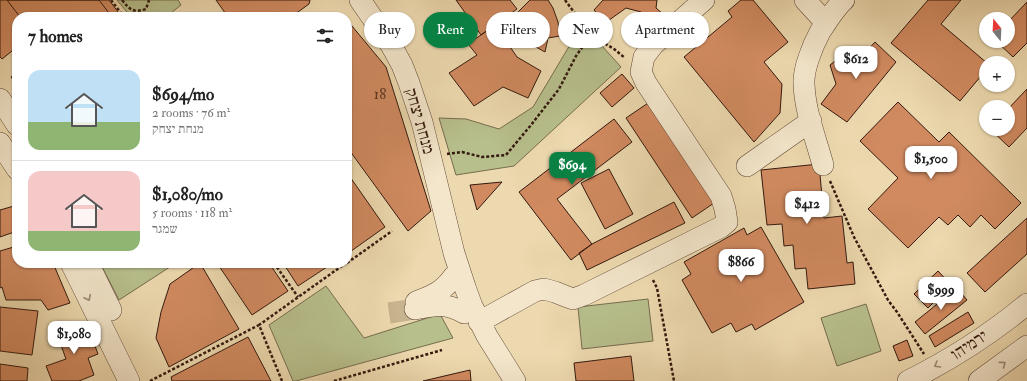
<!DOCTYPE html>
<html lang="en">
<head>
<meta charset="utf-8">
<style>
  body { margin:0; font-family:"IM FELL Double Pica","Frank Ruhl Libre",serif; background:#f6f6f6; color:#222; height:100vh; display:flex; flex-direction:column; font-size:15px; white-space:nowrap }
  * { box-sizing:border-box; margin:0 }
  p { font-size:13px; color:#767676 }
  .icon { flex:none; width:22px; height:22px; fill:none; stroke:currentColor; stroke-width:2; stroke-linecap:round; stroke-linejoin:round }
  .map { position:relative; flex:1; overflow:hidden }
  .drawer { position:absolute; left:12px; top:12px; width:340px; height:256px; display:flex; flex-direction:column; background:#fff; border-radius:16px; box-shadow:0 1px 3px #0004 }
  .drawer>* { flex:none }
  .top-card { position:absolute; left:364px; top:12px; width:380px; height:36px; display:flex; gap:8px }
  .needle { width:26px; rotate:342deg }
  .fabs { position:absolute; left:979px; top:12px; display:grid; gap:8px }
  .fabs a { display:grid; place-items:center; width:36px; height:36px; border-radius:50%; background:#fff; box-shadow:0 1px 3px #0004; font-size:20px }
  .price { position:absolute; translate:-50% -34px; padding:0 9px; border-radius:8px; background:#fff; color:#222; font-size:13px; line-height:26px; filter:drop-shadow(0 1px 2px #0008) }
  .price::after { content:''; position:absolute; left:50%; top:24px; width:12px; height:9px; margin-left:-6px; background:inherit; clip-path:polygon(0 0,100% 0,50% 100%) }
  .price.current { background:#0b8043; color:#fff }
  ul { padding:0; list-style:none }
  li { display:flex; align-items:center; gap:12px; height:100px; padding:0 16px }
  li+li { border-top:1px solid #e0e0e0 }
  li span { display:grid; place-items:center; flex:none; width:112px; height:80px; border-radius:12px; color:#555 }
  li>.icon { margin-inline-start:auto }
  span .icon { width:48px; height:48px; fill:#fffc; stroke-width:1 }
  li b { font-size:17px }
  h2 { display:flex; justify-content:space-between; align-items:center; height:48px; padding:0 16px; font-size:17px }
  .chip { padding:0 14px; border-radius:18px; background:#fff; box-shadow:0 1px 3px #0004; font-size:14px; line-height:36px }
  .chip.current { background:#0b8043; color:#fff }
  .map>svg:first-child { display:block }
</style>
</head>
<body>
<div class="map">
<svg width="1027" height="381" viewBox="0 0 1027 381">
  <rect width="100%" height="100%" fill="#edd9af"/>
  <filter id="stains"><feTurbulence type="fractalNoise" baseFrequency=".005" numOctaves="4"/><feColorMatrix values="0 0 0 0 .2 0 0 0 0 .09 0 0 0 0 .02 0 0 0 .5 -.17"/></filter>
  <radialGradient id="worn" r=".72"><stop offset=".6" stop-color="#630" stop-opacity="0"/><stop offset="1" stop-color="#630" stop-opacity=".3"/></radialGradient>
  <path fill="#b7bf8c" stroke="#766c4e" d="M117,0H178L181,5L166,17H131Z
    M577,33L602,46L621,67L514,166L456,175L439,118L466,119L499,129L533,107Z
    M100,263H176L119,300Z
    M326,286L364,338L440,314L453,338L296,381H293L269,325Z
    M648,299L653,341L582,349L578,307Z
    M866,304L881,351L837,366L821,318Z"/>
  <path fill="#d18a60" stroke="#34190f" d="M0,0H109L122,17H17V47L2,59L0,57Z
    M7,0H99L112,17H20Z
    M216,0H310L309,4L291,17H228Z
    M456,0H510L517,9L481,35Z
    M530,0H548L553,8L558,22L560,36L548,38L545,52L518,37L523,25L516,14Z
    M603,0H657L656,8L663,14L652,20L641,12L626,8L605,23L594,10Z
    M741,0H753L788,42L764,62L782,84L780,113L754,142L684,57L732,17L728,11Z
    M928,0H961L941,24L987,63H986V70L960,101L891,43Z
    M1027,2V43L1013,57L996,41H1008V22Z
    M347,20L386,67L431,211L408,231L347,147Z
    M495,25L517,57L541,71L528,98L503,87L474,106L449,73L477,55L468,44Z
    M875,42L896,62L847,122L821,104L836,84L830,65L843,55L864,54Z
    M17,72V85L11,77Z
    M622,74L634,88L612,107L600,93Z
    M1027,89V128L1009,147L990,129H1008V109Z
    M651,101L717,201L692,218L626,118Z
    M898,102L939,142L949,132L1021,203L995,229L981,215L970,227L958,215L948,225L939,217L908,248L868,209L898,178L860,141Z
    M614,119L632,142L557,199L592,244L571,260L519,192Z
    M819,164L824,218L842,216L847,263L853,262L855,284L808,289L806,268L795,269L793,245L784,246L782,224L767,225L761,170Z
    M609,169L633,214L605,229L581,183Z
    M347,174H348L385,227L347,254Z
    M502,182L477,210L470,185Z
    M674,202L685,223L587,270L579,253L592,244Z
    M14,206L17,215V231L0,237V210Z
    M1027,218V254L985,292L967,273Z
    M761,227L804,302L755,330L752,324L736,332L731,323L712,333L682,280L691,274L684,262L744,228L747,235Z
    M17,246V263H53L70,303L48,310L41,300H6L2,287L0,288V251Z
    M200,263L239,329L169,367L156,338L161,312L170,284Z
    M217,263H269L288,291L252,315Z
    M283,263H333L298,286Z
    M938,271L951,285L928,308L914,294Z
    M957,288L967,300L925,334L915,322Z
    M0,307L38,311L32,355L0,351Z
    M968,312L974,323L935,347L929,336Z
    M86,322L98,354L88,358L94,375L79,381H52L46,366L66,359L57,334Z
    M248,337L271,381H172L171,377Z
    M907,340L913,356L899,361L893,346Z
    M631,356L634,381H576L574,363Z
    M0,364L28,368L27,381H0Z
    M470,370L471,381H423Z"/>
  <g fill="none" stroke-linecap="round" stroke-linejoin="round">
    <path stroke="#c8b38f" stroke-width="21" stroke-dasharray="21 10" stroke-linecap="butt" d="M389,313L415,309"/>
    <defs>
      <path id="minor" d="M360,0L391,45L402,65L409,83L422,122L454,253L466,290L472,306L487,336L515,381
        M805,0L826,23
        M0,99L17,125
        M0,143L17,169
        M823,165C816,139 805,112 804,84C803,69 813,45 820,32C827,21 835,8 844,0
        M747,166L811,121
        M71,263L129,381
        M88,263L111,310
        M416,302C433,295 443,292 454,276
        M415,309C435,305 445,302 464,313
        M479,322L535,291L544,289L555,292L565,296L573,299L584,295L721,227L727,222L725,209L721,196L646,83L641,72L644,57L653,45L704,0
        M908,381C950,360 991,334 1027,304
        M979,381L1027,346"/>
    </defs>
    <use href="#minor" stroke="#624937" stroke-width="22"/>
    <path stroke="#34190f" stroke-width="2.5" stroke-dasharray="3 2" stroke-linecap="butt" d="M111,0L124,17
      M122,0C130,10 133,13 146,9L149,0
      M565,0L591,35L614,49L625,58
      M447,154L462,152L482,157L506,155L531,125L559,89L576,56L591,35
      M830,181L854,237L888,300L897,312L924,354
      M274,263L298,297
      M347,263L392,231
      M653,280L657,288L674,381
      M150,381L259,325
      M282,381L259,325L346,263
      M334,381L442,350"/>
    <use href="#minor" stroke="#f3e6cb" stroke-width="21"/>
  </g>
  <defs><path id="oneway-chevron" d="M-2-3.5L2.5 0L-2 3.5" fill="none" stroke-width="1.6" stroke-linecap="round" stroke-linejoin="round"/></defs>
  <g stroke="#9d8a76">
    <use href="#oneway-chevron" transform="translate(88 298) rotate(64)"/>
    <use href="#oneway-chevron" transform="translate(1003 364) rotate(-37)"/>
    <use href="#oneway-chevron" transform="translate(937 365) rotate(150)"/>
  </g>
  <g text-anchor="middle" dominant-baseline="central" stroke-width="3.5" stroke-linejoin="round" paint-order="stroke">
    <g font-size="15" fill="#5b3523">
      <text x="380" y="94">18</text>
    </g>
    <g font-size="17" fill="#34190f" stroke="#f3e6cb">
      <text transform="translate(420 121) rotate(74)">מנחת יצחק</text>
      <text transform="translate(969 345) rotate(-33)">ירמיהו</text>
    </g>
  </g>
  <rect width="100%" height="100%" filter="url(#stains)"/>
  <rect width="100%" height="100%" fill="url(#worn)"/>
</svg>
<div class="fabs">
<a><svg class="needle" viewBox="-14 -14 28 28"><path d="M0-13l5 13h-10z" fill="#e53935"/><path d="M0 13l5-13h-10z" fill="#767676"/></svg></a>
<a>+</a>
<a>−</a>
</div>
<b class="price" style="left:856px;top:80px">$612</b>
<b class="price" style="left:931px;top:180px">$1,500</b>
<b class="price current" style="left:572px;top:186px">$694</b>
<b class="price" style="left:807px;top:225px">$412</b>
<b class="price" style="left:741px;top:283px">$866</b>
<b class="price" style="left:941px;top:311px">$999</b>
<b class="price" style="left:74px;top:355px">$1,080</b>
<div class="top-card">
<a class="chip">Buy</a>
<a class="chip current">Rent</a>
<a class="chip">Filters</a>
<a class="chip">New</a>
<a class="chip">Apartment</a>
</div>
<section class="drawer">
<h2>7 homes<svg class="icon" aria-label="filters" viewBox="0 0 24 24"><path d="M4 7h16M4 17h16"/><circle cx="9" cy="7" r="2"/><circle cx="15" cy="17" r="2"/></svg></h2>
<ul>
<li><span style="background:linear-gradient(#bfe0f5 65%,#8fb573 0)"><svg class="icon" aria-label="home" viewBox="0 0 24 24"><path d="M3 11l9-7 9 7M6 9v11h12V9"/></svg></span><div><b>$694/mo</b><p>2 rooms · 76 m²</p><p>מנחת יצחק</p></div></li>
<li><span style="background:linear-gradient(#f6c9c9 75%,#8fb573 0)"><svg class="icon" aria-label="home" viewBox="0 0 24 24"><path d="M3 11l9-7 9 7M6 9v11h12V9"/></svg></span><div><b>$1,080/mo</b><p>5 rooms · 118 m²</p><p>שמגר</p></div></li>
</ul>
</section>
</div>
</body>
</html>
